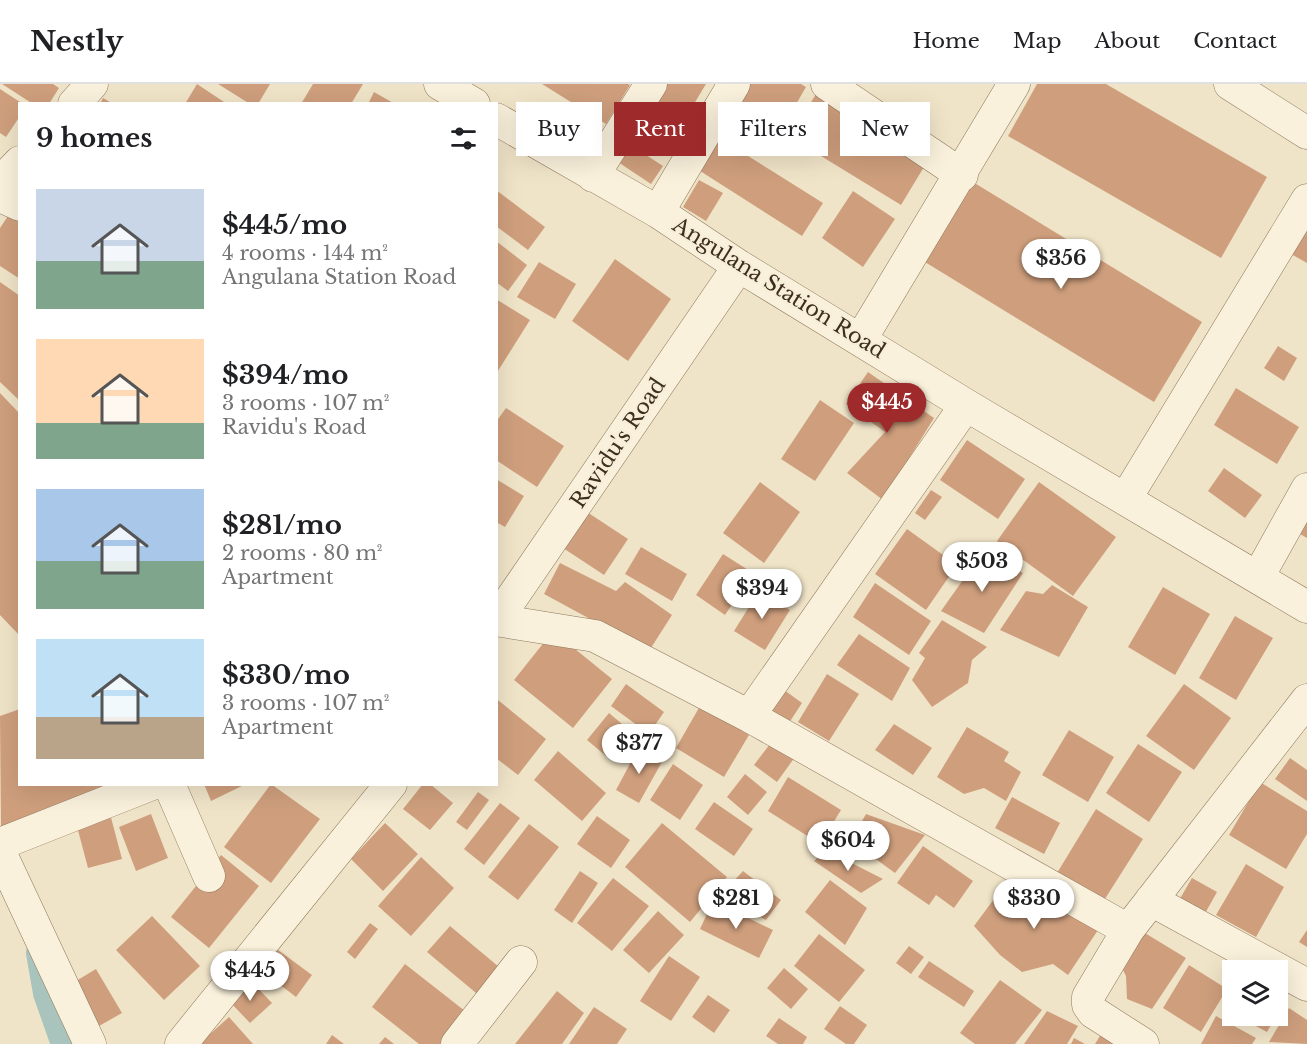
<!DOCTYPE html>
<html lang="en">
<head>
<meta charset="utf-8">
<style>
  body { margin:0; font-family:"Libre Baskerville",serif; background:#f2f2f2; color:#202124; height:100vh; display:flex; flex-direction:column; font-size:22px; white-space:nowrap }
  * { box-sizing:border-box; margin:0 }
  p { font-size:20px; color:#757577 }
  .icon { flex:none; width:33px; height:33px; fill:none; stroke:currentColor; stroke-width:2; stroke-linecap:round; stroke-linejoin:round }
  .map { position:relative; flex:1; overflow:hidden }
  .details { position:absolute; left:18px; top:18px; width:480px; height:684px; display:flex; flex-direction:column; background:#fff; border-radius:0px; box-shadow:0 6px 24px #0002 }
  .details>* { flex:none }
  .hud { position:absolute; left:516px; top:18px; width:570px; height:54px; display:flex; gap:12px }
  .fabs { position:absolute; left:1222px; top:876px; display:grid; gap:12px }
  .fabs a { display:grid; place-items:center; width:66px; height:66px; border-radius:0px; background:#fff; box-shadow:0 6px 24px #0002; font-size:30px }
  .price { position:absolute; translate:-50% -51px; padding:0 14px; border-radius:21px; background:#fff; color:#222; font-size:20px; line-height:39px; filter:drop-shadow(0 2px 3px #0008) }
  .price::after { content:''; position:absolute; left:50%; top:36px; width:18px; height:14px; margin-left:-9px; background:inherit; clip-path:polygon(0 0,100% 0,50% 100%) }
  .price.on { background:#9e2a2b; color:#fff }
  ul { padding:0; list-style:none }
  li { display:flex; align-items:center; gap:18px; height:150px; padding:0 18px }
  li span { display:grid; place-items:center; flex:none; width:168px; height:120px; border-radius:0px; color:#555 }
  li>.icon { margin-inline-start:auto }
  span .icon { width:72px; height:72px; fill:#fffc; stroke-width:1 }
  li b { font-size:26px }
  h2 { display:flex; justify-content:space-between; align-items:center; height:72px; padding:0 18px; font-size:26px }
  .pill { padding:0 21px; border-radius:0px; background:#fff; box-shadow:0 6px 24px #0002; font-size:21px; line-height:54px }
  .pill.on { background:#9e2a2b; color:#fff }
  header { display:flex; align-items:center; gap:36px; box-sizing:border-box; height:84px; padding:0 30px; background:#fff; border-bottom:2px solid #e0e0e0 }
  header strong { font-size:28px }
  nav { display:flex; gap:33px; margin-inline-start:auto; font-size:21px }
  .map>svg:first-child { display:block }
</style>
</head>
<body>
<header>
<strong>Nestly</strong>
<nav><a>Home</a><a>Map</a><a>About</a><a>Contact</a></nav>
</header>
<div class="map">
<svg width="1307" height="960" viewBox="0 0 1307 960">
  <rect width="100%" height="100%" fill="#f0e4c8"/>
  <g fill="none" stroke-linecap="round" stroke-linejoin="round">
    <path stroke="#a9c4bc" stroke-width="30" d="M41,869L48,909L66,960"/>
  </g>
  <path fill="#cf9f7d" d="M2,0H53L59,4L49,20H33Z
    M197,0L227,20H185Z
    M218,0H270L258,20H250Z
    M313,0H363L351,20H301Z
    M542,0H628L630,1L606,40Z
    M662,0H706L665,68L633,49Z
    M748,0H801L806,3L773,60L728,34Z
    M1037,0H1106L1267,93L1221,174L1008,52Z
    M0,5L20,18V32L6,53L0,49Z
    M374,8L395,20H368Z
    M816,10L927,78L901,121L790,53Z
    M103,14L113,20H100Z
    M718,53L823,119L802,152L697,85Z
    M623,56L663,82L651,100L612,74Z
    M968,95L1202,238L1154,318L920,175Z
    M699,96L723,109L706,137L683,123Z
    M496,106L545,143L528,166L496,142Z
    M853,107L895,135L863,183L822,154Z
    M12,126L20,131V195L0,182V144Z
    M1307,141V179L1291,170Z
    M496,157L527,181L508,207L496,198Z
    M615,175L671,215L628,277L572,237Z
    M539,178L576,200L555,235L517,213Z
    M0,198L20,212V317L0,298Z
    M496,215L530,236L496,290Z
    M1278,262L1297,274L1284,297L1264,284Z
    M868,288L934,334L883,416L847,389L885,348L846,320Z
    M1236,304L1299,343L1277,380L1214,341Z
    M0,309L20,330V552L0,531Z
    M820,316L854,339L815,397L781,375Z
    M506,324L564,362L537,403L496,376V338Z
    M967,356L1025,395L998,435L940,396Z
    M1224,384L1262,411L1245,434L1208,407Z
    M496,395L524,412L505,443L496,438Z
    M760,398L800,428L764,479L723,449Z
    M1039,398L1116,453L1073,512L997,457Z
    M931,406L942,413L925,436L915,429Z
    M1307,421V454L1293,446Z
    M584,426L628,455L604,491L560,462Z
    M907,445L957,481L926,526L875,490Z
    M641,463L687,490L672,517L625,490Z
    M982,469L1023,489L984,549L941,527Z
    M723,470L753,489L725,531L696,511Z
    M560,479L616,507L625,498L672,531L649,567L544,510Z
    M875,499L931,537L909,571L853,533Z
    M1052,501L1088,523L1059,573L1000,546L1026,507L1043,510Z
    M1163,503L1210,530L1175,591L1128,563Z
    M759,507L790,526L765,566L734,547Z
    M1235,532L1273,554L1236,616L1199,594Z
    M942,536L987,563L972,576L968,599L932,623L912,596L925,574L919,569Z
    M553,547L612,595L573,644L514,596Z
    M859,550L910,584L892,617L837,581Z
    M827,590L859,610L829,657L798,638Z
    M626,600L664,628L649,650L611,622Z
    M1184,600L1231,634L1194,686L1146,652Z
    M780,603L802,619L785,645L762,630Z
    M498,616L546,655L518,691L496,674Z
    M700,622L749,651L724,693L676,664Z
    M20,625V700H133L1,743L0,632Z
    M609,629L628,645L606,672L587,656Z
    M894,640L932,664L913,691L875,666Z
    M967,643L1009,668L1004,677L1021,688L1006,717L984,704L964,710L937,693Z
    M1069,646L1114,673L1088,718L1042,691Z
    M773,656L795,673L777,698L754,681Z
    M1138,660L1182,688L1149,738L1106,709Z
    M639,663L663,676L639,719L616,706Z
    M558,667L606,709L582,737L534,696Z
    M1290,674L1307,686V717L1275,695Z
    M673,680L703,701L680,736L650,716Z
    M745,690L767,708L748,731L727,713Z
    M788,693L841,726L820,760L768,727Z
    M1260,698L1307,727V750L1286,785L1229,751Z
    M204,700H246L211,717Z
    M271,700L320,735L271,799L224,763Z
    M423,700H430L453,719L430,746L403,725Z
    M478,708L489,716L467,746L456,738Z
    M1012,713L1060,739L1044,770L995,744Z
    M714,718L753,745L734,772L695,745Z
    M500,719L520,734L484,781L464,765Z
    M1096,725L1143,755L1103,818L1057,789Z
    M109,726L122,775L88,784L75,735Z
    M151,730L168,774L136,787L119,743Z
    M866,730L925,751L895,789L851,757Z
    M597,732L630,756L611,784L577,760Z
    M385,739L418,770L383,807L351,775Z
    M662,739L727,793L690,838L625,783Z
    M529,740L559,763L518,816L488,793Z
    M923,762L973,797L954,824L936,811L929,821L897,799Z
    M826,766L883,795L861,809L814,777Z
    M221,771L259,802L209,864L171,833Z
    M421,773L454,804L411,852L378,822Z
    M1246,780L1284,803L1256,853L1216,831Z
    M580,787L598,799L572,839L554,826Z
    M743,787L781,816L766,836L720,812Z
    M613,794L649,822L612,867L577,839Z
    M1192,794L1217,808L1203,833L1178,818Z
    M830,796L867,824L845,861L805,828Z
    M1008,796L1100,843L1068,891L1053,880L1022,888L1000,871L974,842Z
    M713,817L773,846L759,874L700,845Z
    M658,827L684,851L649,889L623,866Z
    M152,832L200,882L164,916L116,866Z
    M370,839L378,845L355,875L347,868Z
    M450,842L505,888L482,914L427,868Z
    M1135,843L1186,874L1152,925L1127,915L1126,892L1116,872Z
    M1307,846V863L1299,858Z
    M819,850L865,886L839,918L794,882Z
    M909,862L924,873L911,890L896,879Z
    M274,863L312,891L296,913L258,884Z
    M669,872L700,893L671,937L640,917Z
    M929,877L974,907L964,923L918,893Z
    M405,880L465,927L440,960H419L372,923Z
    M1189,881L1227,905L1201,948L1163,924Z
    M784,884L808,905L791,925L767,904Z
    M96,885L122,929L92,946L66,903Z
    M1000,896L1042,926L1015,960H975L960,949Z
    M251,897L272,919L250,939L229,917Z
    M1278,902L1289,908L1278,928Z
    M557,907L584,929L562,960H515Z
    M708,911L730,926L714,949L692,933Z
    M1233,914V929L1227,926Z
    M840,922L867,941L854,960H846L824,945Z
    M594,923L627,945L617,960H569Z
    M1289,924L1307,936V960L1269,958Z
    M1047,927L1078,942L1067,960H1024Z
    M1216,932L1256,954L1252,960H1201Z
    M1237,932H1276L1267,948Z
    M229,933L253,960H199Z
    M779,934L807,953L803,960H778L766,952Z
    M1103,947L1119,960H1095Z
    M332,951L344,960H326Z
    M385,953L394,960H379Z
    M1074,954L1085,960H1071Z"/>
  <g fill="none" stroke-linecap="round" stroke-linejoin="round">
    <defs>
      <path id="minor" d="M440,0L474,20
        M827,0L962,91
        M1230,0L1307,49
        M74,20L92,0
        M496,35L658,128L739,182L966,321L1307,523
        M593,92L651,0
        M0,99L20,78
        M0,112L20,121
        M658,128L734,0
        M861,255L1014,0
        M1126,414L1307,116
        M1258,493L1307,405
        M496,536L595,552L749,632L1128,846
        M496,537L739,182
        M749,632L966,321
        M169,700L209,792
        M0,760L152,700
        M0,768L90,960
        M1151,816L1307,901
        M181,960L391,700
        M457,960L521,878
        M1143,960L1093,928L1088,921V913L1128,846L1307,616"/>
    </defs>
    <use href="#minor" stroke="#8d765c" stroke-width="33"/>
    <use href="#minor" stroke="#faf1dc" stroke-width="32"/>
  </g>
  <g text-anchor="middle" dominant-baseline="central" stroke-width="4.5" stroke-linejoin="round" paint-order="stroke">
    <g font-size="21" fill="#3d2e20" stroke="#f7eed8">
      <text transform="translate(779 204) rotate(32)">Angulana Station Road</text>
      <text transform="translate(618 359) rotate(-56)">Ravidu's Road</text>
    </g>
  </g>
</svg>
<div class="fabs">
<a><svg class="icon" aria-label="layers" viewBox="0 0 24 24"><path d="M12 4l9 5-9 5-9-5zM3 14l9 5 9-5"/></svg></a>
</div>
<b class="price" style="left:1061px;top:206px">$356</b>
<b class="price on" style="left:887px;top:350px">$445</b>
<b class="price" style="left:982px;top:509px">$503</b>
<b class="price" style="left:762px;top:536px">$394</b>
<b class="price" style="left:639px;top:691px">$377</b>
<b class="price" style="left:848px;top:788px">$604</b>
<b class="price" style="left:736px;top:846px">$281</b>
<b class="price" style="left:1034px;top:846px">$330</b>
<b class="price" style="left:250px;top:918px">$445</b>
<div class="hud">
<a class="pill">Buy</a>
<a class="pill on">Rent</a>
<a class="pill">Filters</a>
<a class="pill">New</a>
</div>
<section class="details">
<h2>9 homes<svg class="icon" aria-label="filters" viewBox="0 0 24 24"><path d="M4 7h16M4 17h16"/><circle cx="9" cy="7" r="2"/><circle cx="15" cy="17" r="2"/></svg></h2>
<ul>
<li><span style="background:linear-gradient(#c9d6e8 60%,#7fa58c 0)"><svg class="icon" aria-label="home" viewBox="0 0 24 24"><path d="M3 11l9-7 9 7M6 9v11h12V9"/></svg></span><div><b>$445/mo</b><p>4 rooms · 144 m²</p><p>Angulana Station Road</p></div></li>
<li><span style="background:linear-gradient(#ffd9b3 70%,#7fa58c 0)"><svg class="icon" aria-label="home" viewBox="0 0 24 24"><path d="M3 11l9-7 9 7M6 9v11h12V9"/></svg></span><div><b>$394/mo</b><p>3 rooms · 107 m²</p><p>Ravidu's Road</p></div></li>
<li><span style="background:linear-gradient(#a9c7e8 60%,#7fa58c 0)"><svg class="icon" aria-label="home" viewBox="0 0 24 24"><path d="M3 11l9-7 9 7M6 9v11h12V9"/></svg></span><div><b>$281/mo</b><p>2 rooms · 80 m²</p><p>Apartment</p></div></li>
<li><span style="background:linear-gradient(#bfe0f5 65%,#b9a48a 0)"><svg class="icon" aria-label="home" viewBox="0 0 24 24"><path d="M3 11l9-7 9 7M6 9v11h12V9"/></svg></span><div><b>$330/mo</b><p>3 rooms · 107 m²</p><p>Apartment</p></div></li>
</ul>
</section>
</div>
</body>
</html>
